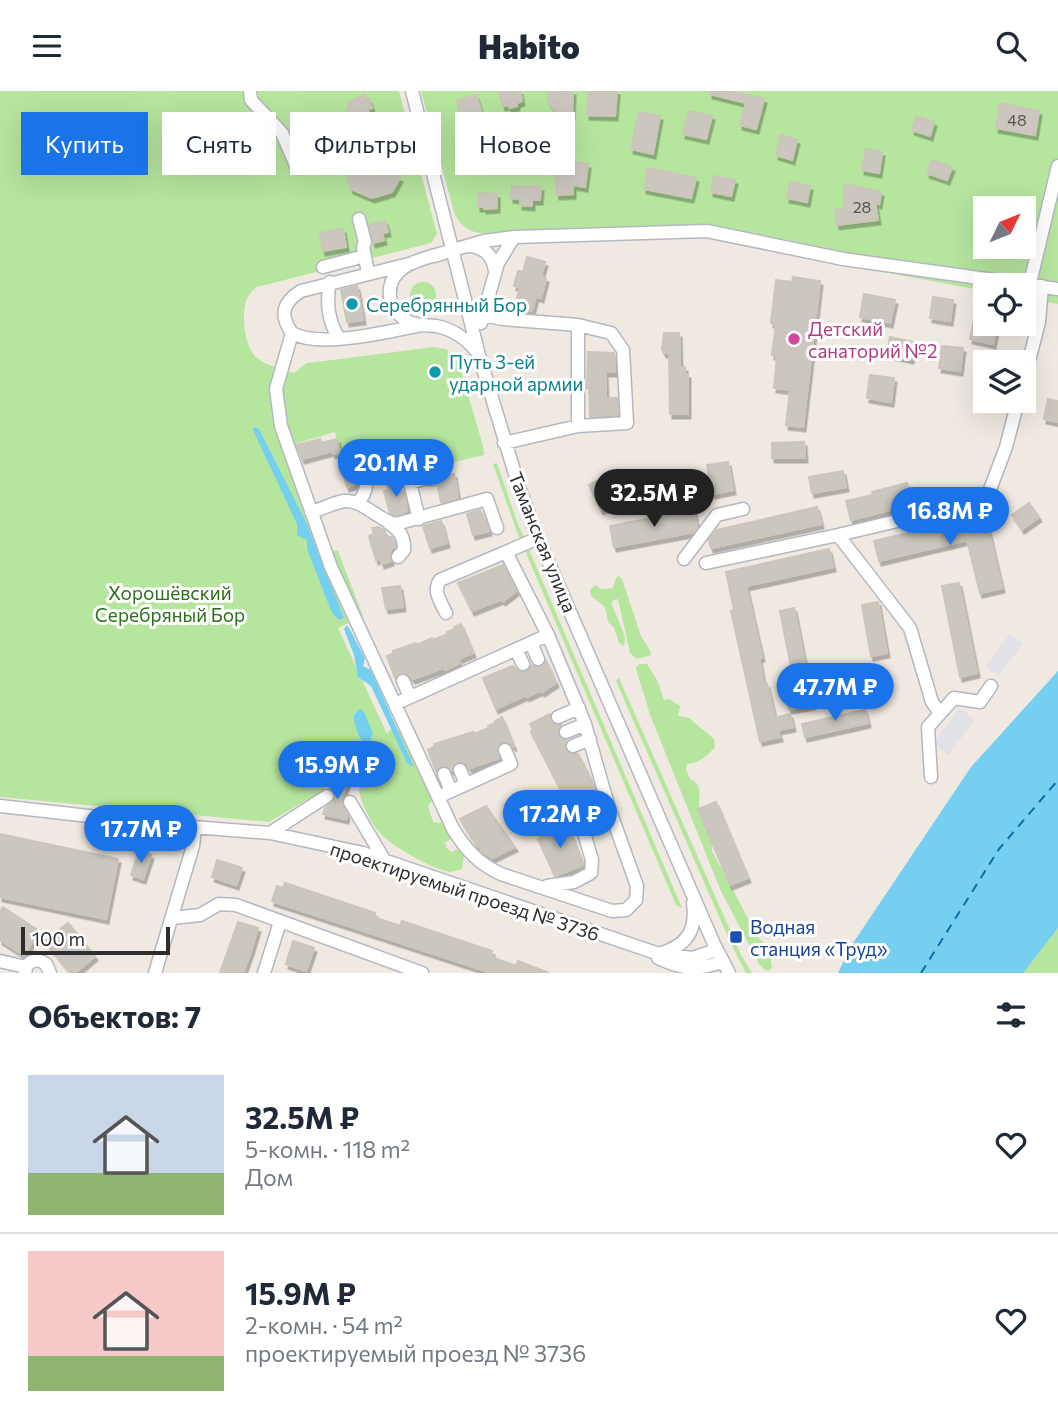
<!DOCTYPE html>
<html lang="ru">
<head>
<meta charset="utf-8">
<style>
  body { margin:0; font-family:Commissioner,sans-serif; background:#f2f2f3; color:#1f2937; height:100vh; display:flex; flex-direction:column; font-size:26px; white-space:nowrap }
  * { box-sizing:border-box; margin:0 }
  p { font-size:23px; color:#747a83 }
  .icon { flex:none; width:38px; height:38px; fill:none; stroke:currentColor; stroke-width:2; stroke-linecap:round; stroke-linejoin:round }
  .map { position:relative; height:882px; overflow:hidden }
  .sheet { display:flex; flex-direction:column; background:#fff; flex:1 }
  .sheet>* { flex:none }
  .guide { position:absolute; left:21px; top:21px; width:700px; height:63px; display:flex; gap:14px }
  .needle { width:46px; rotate:47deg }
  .controls { position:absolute; left:973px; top:105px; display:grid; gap:14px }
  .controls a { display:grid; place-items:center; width:63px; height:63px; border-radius:0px; background:#fff; box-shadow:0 7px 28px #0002; font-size:35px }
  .scale { position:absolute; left:21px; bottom:18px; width:149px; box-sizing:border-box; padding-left:7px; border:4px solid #2e2e2e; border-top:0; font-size:19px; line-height:24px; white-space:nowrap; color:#2e2e2e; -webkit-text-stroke:5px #fff; paint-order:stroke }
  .price { position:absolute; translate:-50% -60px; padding:0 16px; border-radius:24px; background:#1a73e8; color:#fff; font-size:23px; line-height:46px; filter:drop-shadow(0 2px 4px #0008) }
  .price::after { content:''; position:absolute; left:50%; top:42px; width:21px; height:16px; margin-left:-10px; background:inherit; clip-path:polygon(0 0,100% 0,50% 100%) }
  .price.current { background:#222; color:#fff }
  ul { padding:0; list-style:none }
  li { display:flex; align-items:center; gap:21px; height:175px; padding:0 28px }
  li+li { border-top:2px solid #e0e1e3 }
  li span { display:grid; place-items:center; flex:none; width:196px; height:140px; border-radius:0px; color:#555 }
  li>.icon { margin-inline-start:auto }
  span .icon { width:84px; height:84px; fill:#fffc; stroke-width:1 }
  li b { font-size:30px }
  h2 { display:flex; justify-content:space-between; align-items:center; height:84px; padding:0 28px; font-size:30px }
  .chip { padding:0 24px; border-radius:0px; background:#fff; box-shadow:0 7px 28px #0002; font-size:24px; line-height:63px }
  .chip.current { background:#1a73e8; color:#fff }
  header { display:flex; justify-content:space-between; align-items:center; height:91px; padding:0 28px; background:#fff; font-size:32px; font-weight:800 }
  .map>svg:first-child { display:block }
</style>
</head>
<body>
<header><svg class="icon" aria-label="menu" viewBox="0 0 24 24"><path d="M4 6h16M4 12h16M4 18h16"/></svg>Habito<svg class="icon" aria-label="search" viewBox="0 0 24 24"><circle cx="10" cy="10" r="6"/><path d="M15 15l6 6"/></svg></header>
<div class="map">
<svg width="1058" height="882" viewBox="0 0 1058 882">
  <defs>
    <filter id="shadow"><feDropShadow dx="2.5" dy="4.5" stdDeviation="0" flood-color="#0004"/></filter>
  </defs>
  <rect width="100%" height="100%" fill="#efe9e1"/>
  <path fill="#e3e1e8" d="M1010,543L1023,553L998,585L985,575Z
    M959,617L975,628L949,664L933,653Z"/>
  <path fill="#b6e59e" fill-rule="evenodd" d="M0,0H399L437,143L431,152L257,196C251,201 246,206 245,214C242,229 245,257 257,267C267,275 282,278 294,282L307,272L316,271L434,256L446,258L458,269L483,355L484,364L384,387L381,361L340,362L335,341L295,353L331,459L338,460L363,525L338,537L387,643L390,639L403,640L437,702L428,715L433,731L442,732L452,748L445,751L446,756L451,761L459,758L464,763L462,778C461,778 452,781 451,781C435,780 389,754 379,741C369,728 357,706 359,691L328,682L324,699L269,731L0,706Z
    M421,0H1058V213L1024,207V194H985V200L701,147L525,149L522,140C496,142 466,151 454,121ZM985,117H1024V156H985Z
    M410 204a13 13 0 1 1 26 0a13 13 0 1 1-26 0Z
    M497,372L516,428L682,817L676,814L517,441L493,373Z
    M619,485L622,488L641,545L650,559L651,564L637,568L630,562L618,508L612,510V514L625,546L624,555L619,552L614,537L608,531C605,512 606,517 591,505L590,499L595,494L601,498L613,497L616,487Z
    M639,573H647L657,589L664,609L669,608L680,615L678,625L689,627L714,648L715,656C707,665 700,672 687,673L686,678L690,688C706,694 696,711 700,724C702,730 709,737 713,743L712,760L758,846L769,857L772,876L769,880L765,879L759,873L720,798L649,621C646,607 638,588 636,576Z
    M619,587L741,864L752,882H746L731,853L616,590Z
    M1058,837V882H1022Z"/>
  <path fill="#75cff0" d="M254,336L259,338L306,431L344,527L339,529L332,522L307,458V449L297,444V433L253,339Z
    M346,535H348L365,567L363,575L371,579L414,676L407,672L371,595L358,586L354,564L344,538Z
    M1058,580V837L1023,882H838L851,855L971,676Z
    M360,618L364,621L373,642L369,654L380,660L381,667L377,670C366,662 353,637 354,624Z"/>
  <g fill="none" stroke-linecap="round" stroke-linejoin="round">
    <path stroke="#0d6fa3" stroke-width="2" stroke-dasharray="9 7" stroke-linecap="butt" d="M921,882L999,758L1058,689"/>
  </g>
  <path fill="#cbc7bf" stroke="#cbc5ba" stroke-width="2" filter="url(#shadow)" d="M499,0H520L522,10L517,12V15L509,17V14L503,15Z
    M548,0H573L572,23H558L548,10Z
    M589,0H617L615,25L587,24Z
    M710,0H732L764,8L756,38L740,34L746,12L710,3Z
    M364,4L365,9L369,8L372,17L368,18L371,31L354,35L352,31H350L346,18L349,17L348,11Z
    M476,4L481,20L461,26L457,10Z
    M1000,12L1039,20L1035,44L996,37Z
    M689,20L712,25L706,48L683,43Z
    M639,21L660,25L653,63L631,58Z
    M916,25L934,31L930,45L912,39Z
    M563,37L569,55L554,59L552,40Z
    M781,44L797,49L792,69L776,64Z
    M485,47L489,61H486V64L476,67V64L469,65L466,52Z
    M378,51L391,59L382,73L362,66L368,84L374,87L379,85L384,79L400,87L392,101L372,107L351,98L345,76L358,56Z
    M866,58L882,61L879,82L862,79Z
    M931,69L952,76L947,89L927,82Z
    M572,71L588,73L585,96L573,94V103L557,104L556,84L571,83Z
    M648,77L696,87L691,107L644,98Z
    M714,85L735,89L731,105L711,101Z
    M790,91L810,95L807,111L787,107Z
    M844,93L881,101L879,113L875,111L878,129L837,134L835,119L844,118Z
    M512,95L541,96L540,109H532V115L520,114V108L511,107Z
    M479,102L497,103V117L484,118V116H478Z
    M385,130L388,141L382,142L384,149L373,152L369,134Z
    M343,138L346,156L323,160L320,142Z
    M527,166L545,171L541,185L546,187L541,207L536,205L532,220L515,215L520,196L514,195L516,187L518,180L523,181Z
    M793,186L820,190L803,336L786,334L790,299L774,297L777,264H772L776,233L771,232L776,189L792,191Z
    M357,195L363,229L347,231L341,199Z
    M864,203L895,209L890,232L860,226Z
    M933,206L953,209L950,230L930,227Z
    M974,229L985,233H997L993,253L970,248Z
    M664,242H679L680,276H685V283H688V323H670L669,262H664L662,258Z
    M890,246L914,251L911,268L887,263Z
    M942,255L963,257L960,280L939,277Z
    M588,261L614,262L615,281H605L606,307H617L618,324L590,326L589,297H587Z
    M870,284L894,287L891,311L867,307Z
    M1048,308L1058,310V331L1044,328Z
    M320,348L321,352L337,348L340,362L333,363L332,360L302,368L297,354Z
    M804,351L805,367H772V352Z
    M353,368L357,393L347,396L340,371Z
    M728,371L733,399L712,403L707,374Z
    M843,380L846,396L812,402L809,386Z
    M454,383L458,407L441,411L438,396L442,392V385Z
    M604,386L616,411L601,419L589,394Z
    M396,391L404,402L407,420L396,424L390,422L384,400L389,399L387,393Z
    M907,392L912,413L851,429L846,410L873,404L872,401Z
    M1029,412L1039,426L1022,438L1012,424Z
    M817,416L821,433L711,457L709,449L717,439Z
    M480,419L489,440L473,444L467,423Z
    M694,419L697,436L694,441L614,456L610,435Z
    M985,424L1002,497L980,502L967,449L879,470L874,450Z
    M441,430L447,452L430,457L423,435Z
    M379,436L385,440L387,447L392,446L395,456L390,458L391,470L382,473L380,467L376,469L369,445L374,443L372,437Z
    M829,458L833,476L746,495L762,566L759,567L764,594L767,593L775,627L790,623L793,636L778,639L780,646L760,650L731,520L734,519L726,481Z
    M503,474L516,500L503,510L502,508L472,520L458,492Z
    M959,492L977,582L960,586L942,495Z
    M400,495L403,516L386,518L382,497Z
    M878,511L887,562L871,565L862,514Z
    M794,517L813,614L789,618L785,598L795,596L780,520Z
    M461,533L473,562L458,568L460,572L445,579L443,577L413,588L408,583L400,582L395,587L387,565L394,562L393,560L416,552L417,554L432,547L433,549L448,543L447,541L455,538L454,536Z
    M546,570L556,592L542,601L541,599L527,606L526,604L496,618L483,587L513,575L519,581H526L532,574L541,576Z
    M865,619L868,632L805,646L802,633Z
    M550,623L552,633L561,634L558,644L566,650L565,659L571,663H578L593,692L598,709L572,721L531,641L533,640L530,633Z
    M502,626L514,656L510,652L502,651L496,657L499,667L470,677L465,672L457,671L451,679L444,674L436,680L428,659L435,655L434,653L473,641L474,643L489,637L488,635L495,632V630Z
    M331,689L347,692L341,710L347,724L346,728L323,723L325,717L335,708V701L329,697Z
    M716,711L748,787L730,794L698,718Z
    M486,715L515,756L492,767L482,760L479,755H477L460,728Z
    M559,732L561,742L571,743L583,774L555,785L538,748H541L538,740Z
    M0,743L118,768L106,828L0,806Z
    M139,760L151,764L143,788L131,784Z
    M217,769L242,777L236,794L212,786Z
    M285,792L375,822L374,826L400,835L402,830L492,860L491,864L497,868L516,875L518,870L549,882H492L272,810L277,795L283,797Z
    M3,816L39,840L24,864L0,849V821Z
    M238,831L258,837L251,860L243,882H220Z
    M68,832L95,865L75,882H71L45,850Z
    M293,850L314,857L306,880L286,873Z"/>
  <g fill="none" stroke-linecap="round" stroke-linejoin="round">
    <path stroke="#c8c4bd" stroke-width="12" stroke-dasharray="12 6" stroke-linecap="butt" d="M327,705L350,711"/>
    <defs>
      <path id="minor" d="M250,0L251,9L282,42L297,77L319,76
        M412,0L479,264L519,396L538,447L714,853L729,882
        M359,128L365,151L363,156L368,182
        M469,155C485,156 493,165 495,180
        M453,159L484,150L514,146L707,140L843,168L1058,198
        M434,165L453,159C429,167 386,171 390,206C391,217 400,226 409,231C418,235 427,234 436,235C452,238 467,248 477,261
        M413,172L301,200C283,211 279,224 292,242C321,258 388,240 422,234
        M323,176L365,165
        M330,191C326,210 328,231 339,247
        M1030,192L1058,75
        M468,221L503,228L578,234V335L504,352
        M481,232L498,172L514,146
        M578,234L611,242L623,259L627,332L578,335
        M292,242L276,298L281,335L331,476L453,738C466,759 479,773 501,783L612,820L626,819L636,809L637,795L609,717L585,633L548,544L506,461L440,489C432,500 441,511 446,522
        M1024,289L1039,231L1042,195
        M357,412C372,398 365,384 361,366L378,365
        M311,421C322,418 333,412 344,410C363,408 378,430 396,433L487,408L497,437
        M419,428L410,392L424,388H434
        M389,432C399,438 405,446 404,459L398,466
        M838,444L986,409L1006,356L1018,310
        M506,461L538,447
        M684,468L717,424L743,418
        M706,472L838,444L910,537L932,611L940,622
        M531,552L538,568
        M516,559L523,573
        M403,590L410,606
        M395,613L548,544
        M558,626L579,617
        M566,641L585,633
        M573,655L590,648
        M460,679L466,693
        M444,683L451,700
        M931,686L928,636L954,607L980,611L991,595
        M438,706L511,673L505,659
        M350,711L385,770
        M0,715L168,734L270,742L363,762L659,863C686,855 697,841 693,812
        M567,735L589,725
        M270,742L327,705
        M547,795L574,791L591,782L592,769L582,735L592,724
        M172,827L200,824L219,813L236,814L422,882
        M663,863L692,867L717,859
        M658,867C684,879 696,879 723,871
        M0,870L26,876L25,882
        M26,876C31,868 39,868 46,873L50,882
        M155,882L193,755L195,737
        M264,882L280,831"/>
    </defs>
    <use href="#minor" stroke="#b4b7c1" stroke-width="15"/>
    <use href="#minor" stroke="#fff" stroke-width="12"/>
  </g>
  <g fill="#0f9aa8" stroke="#fff" stroke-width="2.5">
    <circle cx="352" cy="213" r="7"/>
    <circle cx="435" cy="281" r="7"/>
  </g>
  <circle fill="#d1479c" stroke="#fff" stroke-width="2.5" cx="794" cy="248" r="7"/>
  <rect fill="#1a4fb4" stroke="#fff" stroke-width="2.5" x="729" y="839" width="14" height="14" rx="3.5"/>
  <g text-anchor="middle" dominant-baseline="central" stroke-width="6" stroke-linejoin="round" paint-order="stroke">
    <g font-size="16" fill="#555452">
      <text x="1017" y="28">48</text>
      <text x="862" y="115">28</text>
    </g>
    <g font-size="19" fill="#0d838f" stroke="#fff" text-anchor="start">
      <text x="366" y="213">Серебрянный Бор</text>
      <text x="449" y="270">Путь 3-ей<tspan x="449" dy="22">ударной армии</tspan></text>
    </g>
    <g font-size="19" fill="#b23c85" stroke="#fff" text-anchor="start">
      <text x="808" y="237">Детский<tspan x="808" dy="22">санаторий №2</tspan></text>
    </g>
    <g font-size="19" fill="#2e2e2e" stroke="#fff">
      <text transform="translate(543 451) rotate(68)">Таманская улица</text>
      <text transform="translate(465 800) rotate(18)">проектируемый проезд № 3736</text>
    </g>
    <g font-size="19" fill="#2c6e1b" stroke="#fff">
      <text x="170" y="501">Хорошёвский<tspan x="170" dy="22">Серебряный Бор</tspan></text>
    </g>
    <g font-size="19" fill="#164399" stroke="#fff" text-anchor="start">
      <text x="750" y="835">Водная<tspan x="750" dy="22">станция «Труд»</tspan></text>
    </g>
  </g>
</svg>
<div class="controls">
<a><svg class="needle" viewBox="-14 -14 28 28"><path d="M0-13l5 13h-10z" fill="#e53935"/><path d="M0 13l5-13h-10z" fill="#747a83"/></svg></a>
<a><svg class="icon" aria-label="locate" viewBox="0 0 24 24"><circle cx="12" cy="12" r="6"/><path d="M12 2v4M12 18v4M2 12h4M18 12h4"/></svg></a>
<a><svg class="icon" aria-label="layers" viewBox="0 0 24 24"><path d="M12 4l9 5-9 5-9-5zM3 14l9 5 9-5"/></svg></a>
</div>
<div class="scale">100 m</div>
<b class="price" style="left:396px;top:408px">20.1M ₽</b>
<b class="price current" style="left:654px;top:438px">32.5M ₽</b>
<b class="price" style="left:950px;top:456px">16.8M ₽</b>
<b class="price" style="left:835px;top:632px">47.7M ₽</b>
<b class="price" style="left:337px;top:710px">15.9M ₽</b>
<b class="price" style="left:560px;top:759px">17.2M ₽</b>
<b class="price" style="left:141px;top:774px">17.7M ₽</b>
<div class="guide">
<a class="chip current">Купить</a>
<a class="chip">Снять</a>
<a class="chip">Фильтры</a>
<a class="chip">Новое</a>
</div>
</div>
<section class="sheet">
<h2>Объектов: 7<svg class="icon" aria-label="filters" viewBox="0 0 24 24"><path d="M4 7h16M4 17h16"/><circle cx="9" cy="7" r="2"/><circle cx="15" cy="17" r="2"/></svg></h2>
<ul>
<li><span style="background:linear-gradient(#c9d6e8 70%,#8fb573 0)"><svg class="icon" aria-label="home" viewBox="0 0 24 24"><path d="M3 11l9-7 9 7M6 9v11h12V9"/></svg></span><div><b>32.5M ₽</b><p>5-комн. · 118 m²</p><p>Дом</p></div><svg class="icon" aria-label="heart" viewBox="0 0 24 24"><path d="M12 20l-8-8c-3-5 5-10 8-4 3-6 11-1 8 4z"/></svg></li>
<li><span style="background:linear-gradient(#f6c9c9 75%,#8fb573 0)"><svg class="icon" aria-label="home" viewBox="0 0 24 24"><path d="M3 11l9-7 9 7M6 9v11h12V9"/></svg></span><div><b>15.9M ₽</b><p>2-комн. · 54 m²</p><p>проектируемый проезд № 3736</p></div><svg class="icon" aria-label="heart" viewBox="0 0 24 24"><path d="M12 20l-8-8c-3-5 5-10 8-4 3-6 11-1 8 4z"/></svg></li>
</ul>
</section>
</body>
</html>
